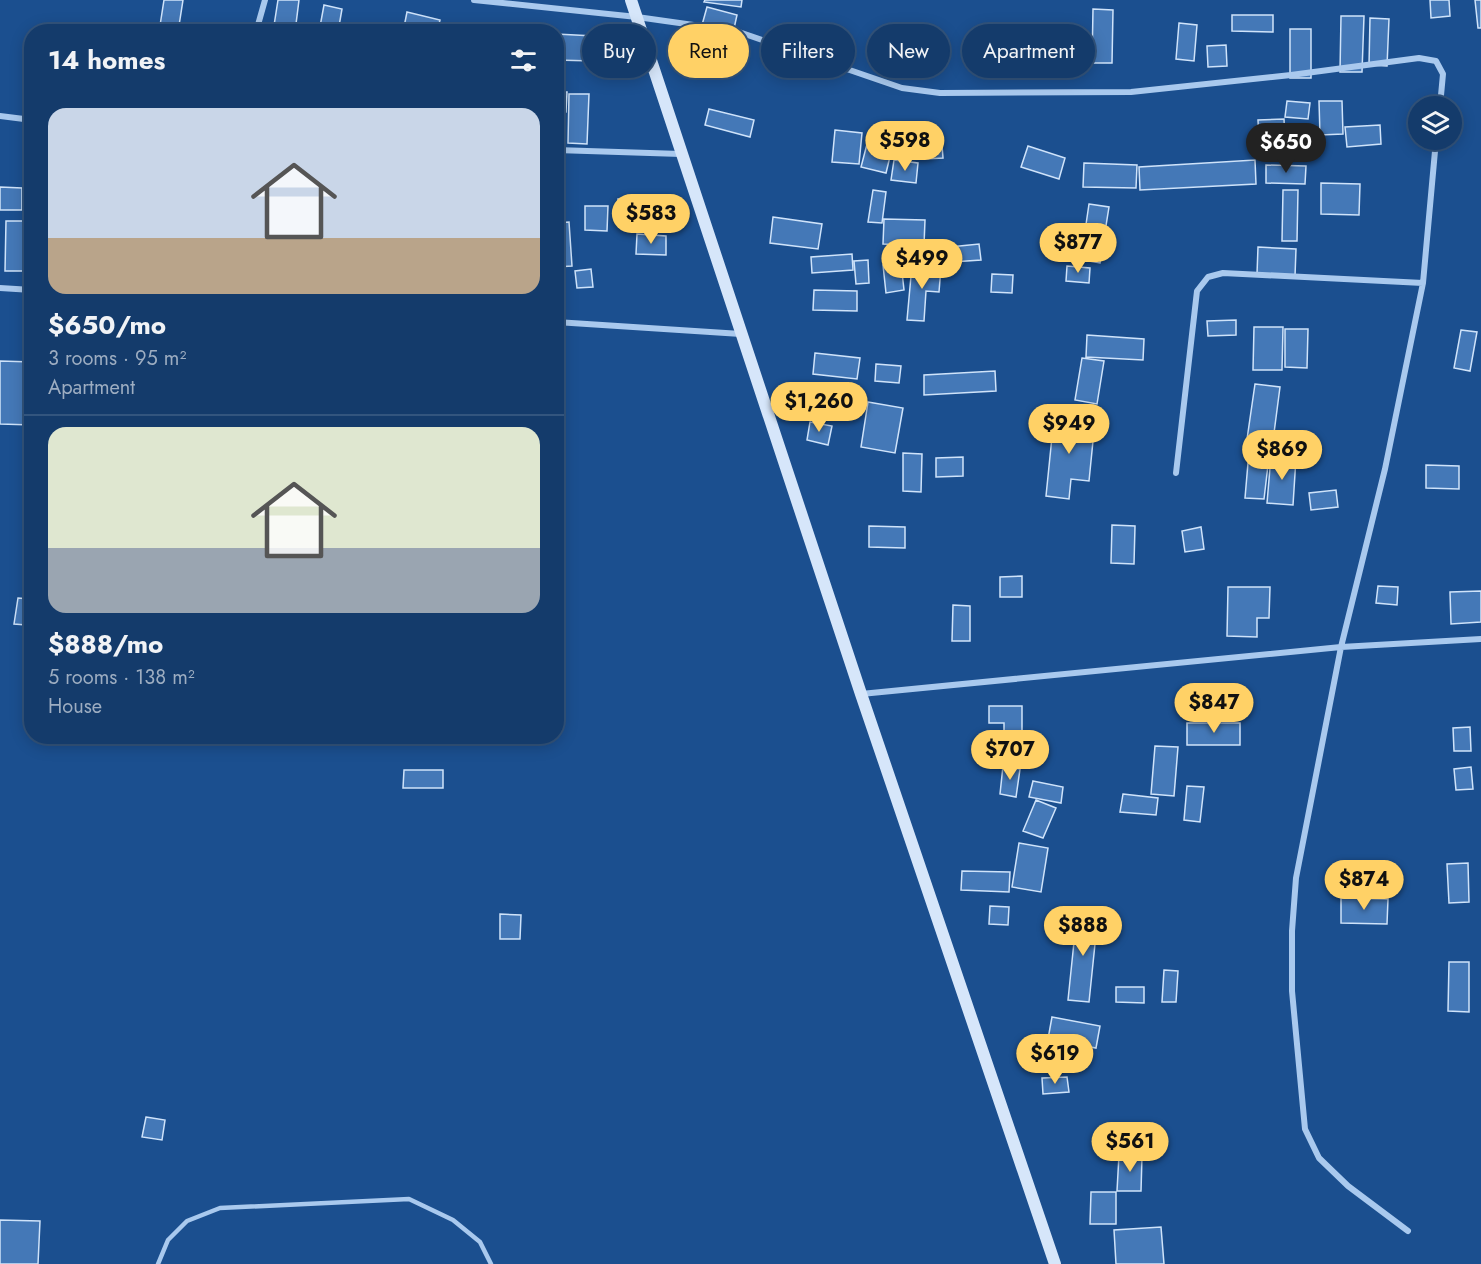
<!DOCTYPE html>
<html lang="en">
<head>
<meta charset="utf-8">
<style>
  body { margin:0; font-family:Jost,sans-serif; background:#1d4271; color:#f1f3f6; height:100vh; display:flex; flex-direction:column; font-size:22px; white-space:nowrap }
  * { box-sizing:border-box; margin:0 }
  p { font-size:20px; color:#9dadc1 }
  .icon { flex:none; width:33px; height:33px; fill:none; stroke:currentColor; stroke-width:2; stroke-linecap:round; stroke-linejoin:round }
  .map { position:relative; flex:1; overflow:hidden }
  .details { position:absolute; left:24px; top:24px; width:540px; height:720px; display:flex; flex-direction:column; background:#143b6b; border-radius:24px; box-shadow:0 3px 15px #0003,0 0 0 2px #33557e }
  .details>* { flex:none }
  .guide { position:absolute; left:582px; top:24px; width:570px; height:54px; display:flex; gap:12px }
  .buttons { position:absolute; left:1408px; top:96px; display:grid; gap:12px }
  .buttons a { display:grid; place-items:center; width:54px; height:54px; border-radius:50%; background:#143b6b; box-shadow:0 3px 15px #0003,0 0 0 2px #33557e; font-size:30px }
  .price { position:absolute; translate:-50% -51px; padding:0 14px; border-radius:21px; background:#ffd166; color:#111; font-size:20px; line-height:39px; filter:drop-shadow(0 2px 3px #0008) }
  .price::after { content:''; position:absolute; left:50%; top:36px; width:18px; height:14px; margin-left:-9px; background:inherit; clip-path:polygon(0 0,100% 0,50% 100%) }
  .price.current { background:#222; color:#fff }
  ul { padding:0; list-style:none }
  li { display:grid; align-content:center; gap:12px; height:318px; padding:0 24px }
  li+li { border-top:2px solid #33557e }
  li span { display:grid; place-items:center; height:186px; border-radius:18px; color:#555 }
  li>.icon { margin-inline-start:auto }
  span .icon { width:108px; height:108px; fill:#fffc; stroke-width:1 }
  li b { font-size:26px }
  h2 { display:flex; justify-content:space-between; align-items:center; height:72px; padding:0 24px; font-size:26px }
  .tag { padding:0 21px; border-radius:27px; background:#143b6b; box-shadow:0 3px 15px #0003,0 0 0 2px #33557e; font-size:21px; line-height:54px }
  .tag.current { background:#ffd166; color:#111 }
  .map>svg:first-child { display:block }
</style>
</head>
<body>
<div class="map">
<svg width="1481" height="1264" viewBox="0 0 1481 1264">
  <rect width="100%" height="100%" fill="#1b4f8f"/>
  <path fill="#4478b7" stroke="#cfe3fa" stroke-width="1.5" d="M164,0H183L178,32H159Z
    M278,0H299L295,32H273Z
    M705,0H742L741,7L704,2Z
    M1430,0H1449L1450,16L1431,18Z
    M1475,0H1481V28H1478Z
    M324,5L342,9L338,32H319Z
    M707,7L737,15L733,33L702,25Z
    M1093,9L1113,10L1112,63H1092Z
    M407,12L440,20L437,32H403Z
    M1232,15H1273V32L1232,31Z
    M1341,16H1364L1362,72H1340Z
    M1370,18L1389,19L1387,66L1369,65Z
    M1179,23L1197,25L1194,61L1176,59Z
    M94,28L144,29V32H94Z
    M1290,29H1311V78H1290Z
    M556,34L594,36L593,61L556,60Z
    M1226,45L1227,66L1208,67L1207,46Z
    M556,92H567L566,112L556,111Z
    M569,94H589L587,144L568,143Z
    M1287,101L1310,103L1308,119L1285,117Z
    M1319,101H1342L1343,134L1320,135Z
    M709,109L754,120L750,137L705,125Z
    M1284,119L1285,140L1259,141L1258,120Z
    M1380,125L1381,144L1347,147L1345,127Z
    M871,129L895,136L886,173L861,167Z
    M835,130L862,133L859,164L832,162Z
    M941,133L943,158L924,159L922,134Z
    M1028,146L1065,158L1059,179L1021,167Z
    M894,160L918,163L916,183L891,180Z
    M1255,160L1256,184L1140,190L1139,167Z
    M1084,163L1137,165L1136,188L1083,187Z
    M1266,165L1306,166L1305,184L1266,183Z
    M1321,183L1360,184L1359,215L1321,214Z
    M0,187L22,188V210H0Z
    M873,190L886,192L882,223L868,222Z
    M1283,190H1298L1297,241H1282Z
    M653,198L654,217L619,218L618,199Z
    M1089,204L1109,207L1100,263L1058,256L1061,235L1084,238Z
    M585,206H608L607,231L585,230Z
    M773,217L822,224L818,249L770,243Z
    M884,219L925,220L924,245L883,244Z
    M6,221H31L30,271H5Z
    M569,222L572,266L556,267V223Z
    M637,234L666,236V255L636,254Z
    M979,244L981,260L952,262L950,247Z
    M1258,247L1296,249L1295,276L1257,274Z
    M852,254L853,270L812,273L811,257Z
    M868,260L869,283L856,284L854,261Z
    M901,263L904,290L886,293L883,265Z
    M912,265L941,267L939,292L926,291L924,321L907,320Z
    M1067,266L1090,268L1089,283L1066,281Z
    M591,269L593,287L577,288L575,271Z
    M992,274L1013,275L1012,293L991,292Z
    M814,290L857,291V311L813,310Z
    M1236,320V335L1208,336L1207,321Z
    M1254,327H1283L1282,370H1253Z
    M1285,329H1308L1307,368L1285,367Z
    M1461,330L1477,332L1470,371L1454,368Z
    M1087,335L1144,339L1143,360L1086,357Z
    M815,353L860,358L857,379L813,374Z
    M1082,358L1104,361L1097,404L1075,400Z
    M0,361L32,362V425L0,424Z
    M876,364L901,366L899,383L875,381Z
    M995,371L996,391L924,395V375Z
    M1255,384L1280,387L1271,456L1245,453Z
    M868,402L903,408L895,453L861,447Z
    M1054,417L1095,421L1089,481L1071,479L1069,499L1046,496Z
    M810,422L832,426L828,445L807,440Z
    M903,453L922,454L921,492L903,491Z
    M1271,456L1296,458L1293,505L1267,503Z
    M963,457V476L936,477V458Z
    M1248,463L1268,465L1264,499L1245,498Z
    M1426,465L1459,466V489L1426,488Z
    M1336,490L1338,507L1311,510L1309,493Z
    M1112,525L1135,526L1134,564L1111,563Z
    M869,526L905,527V548L869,547Z
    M1201,527L1204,549L1185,552L1182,531Z
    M1022,576V597H1000V577Z
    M1378,586L1398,587L1397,605L1376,603Z
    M1228,587H1270L1269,618H1257V637L1227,636Z
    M1481,591V622L1451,624L1450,592Z
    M18,598L29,599L26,625L14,624Z
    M953,605L970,606V641H952Z
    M989,706H1022V743H1004V723H989Z
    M1187,723H1240V745H1187Z
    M1470,727L1471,751H1454L1453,728Z
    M1155,746L1178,747L1174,796L1151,794Z
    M1003,766L1020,769L1016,797L1000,794Z
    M1471,767L1473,789L1456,790L1454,769Z
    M404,770H443V788H403Z
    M1033,781L1063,787L1061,803L1029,797Z
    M1187,786L1204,787L1200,822L1184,820Z
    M1123,794L1158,798L1156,815L1120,812Z
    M1036,800L1056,808L1043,838L1023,831Z
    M1019,843L1048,848L1041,892L1012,887Z
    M1468,863L1469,902L1449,903L1447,864Z
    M962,871L1010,872L1009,892L961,890Z
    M1341,898L1388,899L1387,924L1341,923Z
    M990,906L1009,907L1008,925L989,924Z
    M1077,913L1098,915L1089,1002L1068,1000Z
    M500,914L521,915L520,939H500Z
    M1449,962H1469V1012L1448,1011Z
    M1164,970L1178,971L1176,1002H1162Z
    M1116,987H1144V1003L1116,1002Z
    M1052,1017L1100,1026L1096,1048L1048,1039Z
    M1067,1077L1069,1092L1043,1094L1042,1078Z
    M146,1117L165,1120L162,1140L142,1137Z
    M1119,1155L1142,1156L1141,1191H1117Z
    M1091,1192H1116V1224H1090Z
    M0,1220L40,1221L38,1264H0Z
    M1161,1227L1164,1264H1116L1114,1230Z"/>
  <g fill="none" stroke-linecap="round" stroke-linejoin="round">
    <path stroke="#a9c9ee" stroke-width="4.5" d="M158,1264L168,1240L187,1221L220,1208L409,1199L453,1220L480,1242L491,1264"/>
    <path stroke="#a9c9ee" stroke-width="6" d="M474,0L637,17L736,31L902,88L940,93L1131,92L1291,75L1419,58L1436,61L1443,74L1440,106
      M256,32L265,0
      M0,116L32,120
      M556,150L681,154
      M0,288L32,290
      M556,322L741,334
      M1176,473L1197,291L1208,277L1223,273L1423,283
      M861,694L1341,647L1481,639
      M1408,1231L1348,1186L1319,1158L1305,1129L1292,991V931L1296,878L1341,647L1385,469L1423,283L1436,140"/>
    <path stroke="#d6e6fa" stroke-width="12" d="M631,0L861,694L1055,1264"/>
  </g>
</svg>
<div class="buttons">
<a><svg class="icon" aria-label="layers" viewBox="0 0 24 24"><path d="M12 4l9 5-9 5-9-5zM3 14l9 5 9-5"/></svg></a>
</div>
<b class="price" style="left:905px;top:172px">$598</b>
<b class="price current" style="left:1286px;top:174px">$650</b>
<b class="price" style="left:651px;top:245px">$583</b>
<b class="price" style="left:1078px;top:274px">$877</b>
<b class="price" style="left:922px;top:290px">$499</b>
<b class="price" style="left:819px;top:433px">$1,260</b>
<b class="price" style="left:1069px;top:455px">$949</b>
<b class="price" style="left:1282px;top:481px">$869</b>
<b class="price" style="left:1214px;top:734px">$847</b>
<b class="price" style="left:1010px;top:781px">$707</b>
<b class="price" style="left:1364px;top:911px">$874</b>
<b class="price" style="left:1083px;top:957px">$888</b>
<b class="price" style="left:1055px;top:1085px">$619</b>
<b class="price" style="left:1130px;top:1173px">$561</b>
<div class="guide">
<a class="tag">Buy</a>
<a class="tag current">Rent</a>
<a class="tag">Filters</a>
<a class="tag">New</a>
<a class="tag">Apartment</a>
</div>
<section class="details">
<h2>14 homes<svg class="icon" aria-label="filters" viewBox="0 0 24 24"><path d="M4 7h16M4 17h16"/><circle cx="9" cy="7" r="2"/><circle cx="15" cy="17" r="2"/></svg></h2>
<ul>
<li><span style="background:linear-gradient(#c9d6e8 70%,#b9a48a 0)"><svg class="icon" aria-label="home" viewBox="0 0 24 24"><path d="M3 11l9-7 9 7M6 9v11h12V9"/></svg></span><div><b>$650/mo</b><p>3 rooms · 95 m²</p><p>Apartment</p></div></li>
<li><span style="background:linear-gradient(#dfe7d0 65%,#9aa5b1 0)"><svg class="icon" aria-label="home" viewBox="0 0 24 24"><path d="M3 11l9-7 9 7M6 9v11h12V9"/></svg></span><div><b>$888/mo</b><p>5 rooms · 138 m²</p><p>House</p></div></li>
</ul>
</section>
</div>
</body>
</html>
